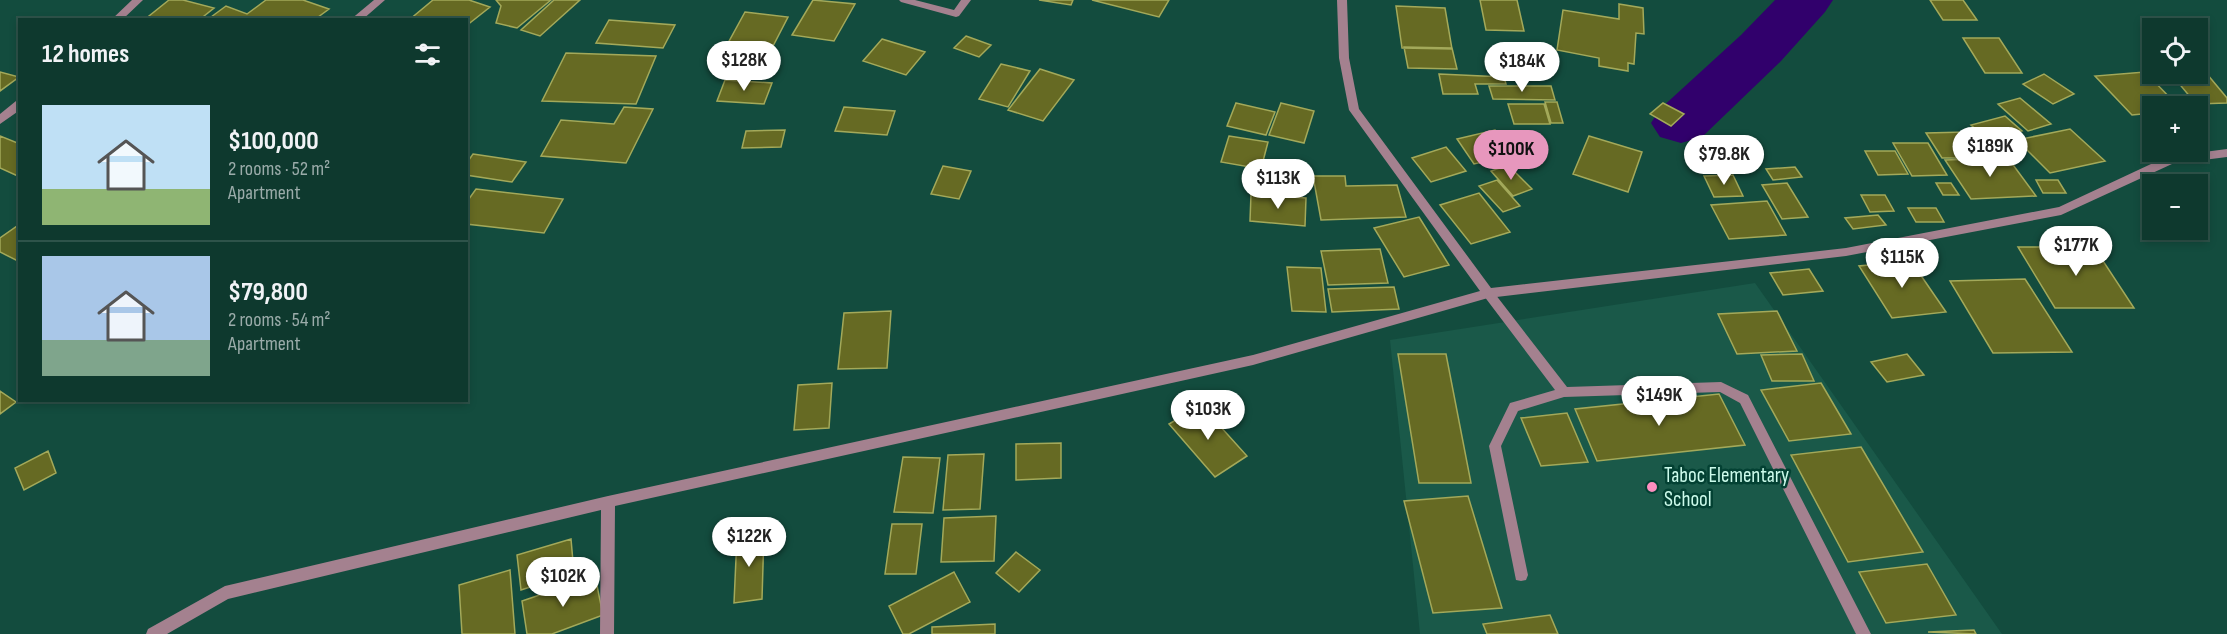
<!DOCTYPE html>
<html lang="en">
<head>
<meta charset="utf-8">
<style>
  body { margin:0; font-family:"Sofia Sans Condensed",sans-serif; background:#174036; color:#f1f3f6; height:100vh; display:flex; flex-direction:column; font-size:22px; white-space:nowrap }
  * { box-sizing:border-box; margin:0 }
  p { font-size:20px; color:#9bacaa }
  .icon { flex:none; width:33px; height:33px; fill:none; stroke:currentColor; stroke-width:2; stroke-linecap:round; stroke-linejoin:round }
  .map { position:relative; flex:1; overflow:hidden }
  .panel { position:absolute; left:18px; top:18px; width:450px; height:384px; display:flex; flex-direction:column; background:#0e392e; border-radius:0px; box-shadow:0 3px 9px #0003,0 0 0 2px #2e534a }
  .panel>* { flex:none }
  .fabs { position:absolute; left:2142px; top:18px; display:grid; gap:12px }
  .fabs a { display:grid; place-items:center; width:66px; height:66px; border-radius:0px; background:#0e392e; box-shadow:0 3px 9px #0003,0 0 0 2px #2e534a; font-size:30px }
  .price { position:absolute; translate:-50% -51px; padding:0 14px; border-radius:21px; background:#fff; color:#222; font-size:20px; line-height:39px; filter:drop-shadow(0 2px 3px #0008) }
  .price::after { content:''; position:absolute; left:50%; top:36px; width:18px; height:14px; margin-left:-9px; background:inherit; clip-path:polygon(0 0,100% 0,50% 100%) }
  .price.active { background:#e797bd; color:#111 }
  ul { padding:0; list-style:none }
  li { display:flex; align-items:center; gap:18px; height:150px; padding:0 24px }
  li+li { border-top:2px solid #2e534a }
  li span { display:grid; place-items:center; flex:none; width:168px; height:120px; border-radius:0px; color:#555 }
  li>.icon { margin-inline-start:auto }
  span .icon { width:72px; height:72px; fill:#fffc; stroke-width:1 }
  li b { font-size:26px }
  h2 { display:flex; justify-content:space-between; align-items:center; height:72px; padding:0 24px; font-size:26px }
  .map>svg:first-child { display:block }
</style>
</head>
<body>
<div class="map">
<svg width="2227" height="634" viewBox="0 0 2227 634">
  <rect width="100%" height="100%" fill="#134c3e"/>
  <path fill="#1a5949" d="M1755,283L2002,634H1420L1390,340Z"/>
  <g fill="none" stroke-linecap="round" stroke-linejoin="round">
    <path fill="#31006c" fill-rule="evenodd" d="M1775,0H1833L1825,12L1781,61L1702,137L1681,143L1660,137L1651,123L1660,109L1741,35Z"/>
  </g>
  <path fill="#666a23" stroke="#a3a95a" stroke-width="1.5" d="M169,0H183L214,8L199,20H144Z
    M266,0H303L329,9L314,20H207L226,6L247,14Z
    M433,0H469L490,7L466,26V20H409Z
    M551,0L517,28L496,23L501,6L496,0Z
    M554,0H580L540,36L521,30Z
    M813,0L855,4L834,41L792,35Z
    M1039,0H1073L1071,5Z
    M1092,0H1169L1159,17Z
    M1480,0H1517L1524,31L1486,30Z
    M1930,0H1963L1977,20H1943Z
    M1619,4L1643,8L1644,34L1636,33L1634,64L1628,63V71L1599,66V58L1557,50L1563,10L1619,19Z
    M1396,6L1445,8L1452,49L1402,48Z
    M745,12L788,17L771,50L727,45Z
    M609,20L675,25L663,48L596,43Z
    M966,36L991,45L979,57L954,48Z
    M1963,38H1999L2022,73H1985Z
    M882,39L925,52L906,75L863,61Z
    M1404,47L1452,48L1457,69L1408,68Z
    M566,53L656,56L636,104L542,101Z
    M1001,64L1030,71L1008,107L979,99Z
    M1040,69L1074,80L1043,121L1008,110Z
    M0,72L19,77L0,91Z
    M2145,72L2178,106H2152V113L2132,115L2095,76Z
    M1439,74L1504,77L1506,84H1475L1478,94H1443Z
    M2044,74L2074,94L2053,104L2023,84Z
    M2207,74L2227,98V103L2196,104L2172,75Z
    M725,80L772,83L764,104L717,101Z
    M1489,86H1551L1555,100L1493,99Z
    M2020,98L2051,124L2028,131L1998,104Z
    M1545,102H1557L1563,123H1551Z
    M1236,103L1275,112L1266,135L1227,126Z
    M1281,103L1314,111L1304,143L1269,135Z
    M1663,103L1684,114L1671,126L1650,114Z
    M1508,104H1544L1550,124H1514Z
    M624,107L653,109L626,163L541,156L561,120L614,124Z
    M844,107L895,111L887,135L835,131Z
    M2005,116L2022,131L1988,140L1971,125Z
    M2070,129L2105,161L2050,173L2017,140Z
    M785,130L781,147L742,148L746,131Z
    M1495,130L1513,155L1474,164L1457,139Z
    M1967,132L1984,158H1942L1926,133Z
    M0,136L20,144V177L0,168Z
    M1229,136L1268,142L1261,169L1221,162Z
    M1589,136L1642,152L1628,192L1573,174Z
    M1893,143H1928L1947,175L1912,176Z
    M1446,147L1466,171L1431,182L1412,158Z
    M1865,151H1895L1908,174L1878,175Z
    M473,154L526,162L512,182L466,175V164Z
    M2008,158L2036,196L1971,199L1945,160Z
    M1508,165L1532,189L1513,196L1491,171Z
    M943,166L971,171L959,199L931,194Z
    M1795,167L1802,177L1773,180L1766,169Z
    M1733,175L1743,196L1714,197L1704,176Z
    M1313,176H1345L1346,186L1397,185L1406,217L1321,220Z
    M1497,180L1520,206L1503,212L1479,186Z
    M2036,180H2058L2066,193H2043Z
    M1787,183L1808,217L1782,219L1762,185Z
    M1936,183H1951L1959,195H1943Z
    M476,189L563,199L544,233L466,224V203Z
    M1479,193L1510,232L1471,244L1440,205Z
    M1251,194L1306,198L1305,226L1250,221Z
    M1861,195H1885L1894,211L1870,212Z
    M1767,201L1786,235L1729,239L1711,205Z
    M1908,208H1936L1944,222H1916Z
    M1878,215L1886,225L1853,229L1845,218Z
    M1419,217L1449,265L1404,277L1374,228Z
    M20,224V262L0,252V238Z
    M2086,235L2134,308H2055L2018,247H2047L2053,256L2074,255L2062,236Z
    M1380,249L1388,283L1328,285L1321,251Z
    M1911,261L1946,312L1892,318L1859,266Z
    M1287,267L1321,268L1326,312L1292,311Z
    M1809,269L1823,291L1783,295L1770,273Z
    M2025,279L2072,352L1993,353L1950,281Z
    M1394,287L1399,309L1332,312L1328,289Z
    M891,311L887,368L838,369L844,313Z
    M1777,311L1797,351L1737,354L1718,314Z
    M1398,354H1446L1471,483H1419Z
    M1802,354L1814,381H1772L1761,355Z
    M1907,354L1924,375L1887,382L1871,362Z
    M832,383L829,428L794,430L798,385Z
    M1821,383L1851,434L1789,441L1761,390Z
    M0,391L16,402L0,414Z
    M1719,394L1745,445L1597,461L1575,409Z
    M1201,405L1247,456L1215,477L1169,424Z
    M1567,413L1588,462L1541,466L1521,418Z
    M1061,443V478L1016,480V444Z
    M1861,447L1923,552L1848,562L1791,455Z
    M48,451L56,473L24,490L15,468Z
    M984,454L980,509L943,510L948,455Z
    M903,457L940,458L933,513L894,512Z
    M1468,496L1502,608L1433,613L1404,501Z
    M996,516L994,561L941,562L944,518Z
    M892,524H922L916,574H885Z
    M764,532L762,599L734,603L737,536Z
    M571,539L574,573L521,590L517,555Z
    M1016,552L1040,570L1019,592L996,573Z
    M1927,564L1956,615L1886,623L1859,572Z
    M510,570L515,634H462L459,585Z
    M954,572L970,602L909,634H903L889,606Z
    M595,576L603,615L552,634H527L522,601Z
    M1550,615L1558,634H1487L1483,624Z
    M995,624V634H932V627Z
    M1974,630L1976,634L1928,632Z"/>
  <g fill="none" stroke-linecap="round" stroke-linejoin="round">
    <path fill="#a4818f" fill-rule="evenodd" d="M1488,288L1492,290L1567,387L1721,382L1748,395L1871,634H1856L1740,403L1720,392L1564,397L1518,411L1501,446L1528,575L1526,580L1521,581L1516,580L1489,446L1510,403L1555,390L1484,296L1482,293L1484,290Z"/>
    <path fill="#a4818f" fill-rule="evenodd" d="M132,0H143L122,20H111Z
      M374,0H385L362,20H350Z
      M899,0H915L954,10L961,0H971L959,16L956,17L901,2Z
      M1337,0H1347L1349,58L1359,109L1491,288L1846,248L2059,207L2166,157L2227,149V157L2172,164L2061,215L1846,256L1488,298L1253,365L615,506L614,634H600L601,510L228,599L167,634H146L148,629L225,586L608,496L1253,355L1480,291L1349,110L1339,58Z
      M16,101H20V110L0,124V114Z"/>
  </g>
  <circle fill="#fd8ebf" stroke="#034133" stroke-width="2" cx="1652" cy="487" r="6"/>
  <g text-anchor="middle" dominant-baseline="central" stroke-width="5" stroke-linejoin="round" paint-order="stroke">
    <g font-size="21" fill="#ccfbeb" stroke="#034133" text-anchor="start">
      <text x="1664" y="475">Taboc Elementary<tspan x="1664" dy="24">School</tspan></text>
    </g>
  </g>
</svg>
<div class="fabs">
<a><svg class="icon" aria-label="locate" viewBox="0 0 24 24"><circle cx="12" cy="12" r="6"/><path d="M12 2v4M12 18v4M2 12h4M18 12h4"/></svg></a>
<a>+</a>
<a>−</a>
</div>
<b class="price" style="left:744px;top:92px">$128K</b>
<b class="price" style="left:1522px;top:93px">$184K</b>
<b class="price" style="left:1990px;top:178px">$189K</b>
<b class="price active" style="left:1511px;top:181px">$100K</b>
<b class="price" style="left:1724px;top:186px">$79.8K</b>
<b class="price" style="left:1278px;top:210px">$113K</b>
<b class="price" style="left:2076px;top:277px">$177K</b>
<b class="price" style="left:1902px;top:289px">$115K</b>
<b class="price" style="left:1659px;top:427px">$149K</b>
<b class="price" style="left:1208px;top:441px">$103K</b>
<b class="price" style="left:749px;top:568px">$122K</b>
<b class="price" style="left:563px;top:608px">$102K</b>
<section class="panel">
<h2>12 homes<svg class="icon" aria-label="filters" viewBox="0 0 24 24"><path d="M4 7h16M4 17h16"/><circle cx="9" cy="7" r="2"/><circle cx="15" cy="17" r="2"/></svg></h2>
<ul>
<li><span style="background:linear-gradient(#bfe0f5 70%,#8fb573 0)"><svg class="icon" aria-label="home" viewBox="0 0 24 24"><path d="M3 11l9-7 9 7M6 9v11h12V9"/></svg></span><div><b>$100,000</b><p>2 rooms · 52 m²</p><p>Apartment</p></div></li>
<li><span style="background:linear-gradient(#a9c7e8 70%,#7fa58c 0)"><svg class="icon" aria-label="home" viewBox="0 0 24 24"><path d="M3 11l9-7 9 7M6 9v11h12V9"/></svg></span><div><b>$79,800</b><p>2 rooms · 54 m²</p><p>Apartment</p></div></li>
</ul>
</section>
</div>
</body>
</html>
